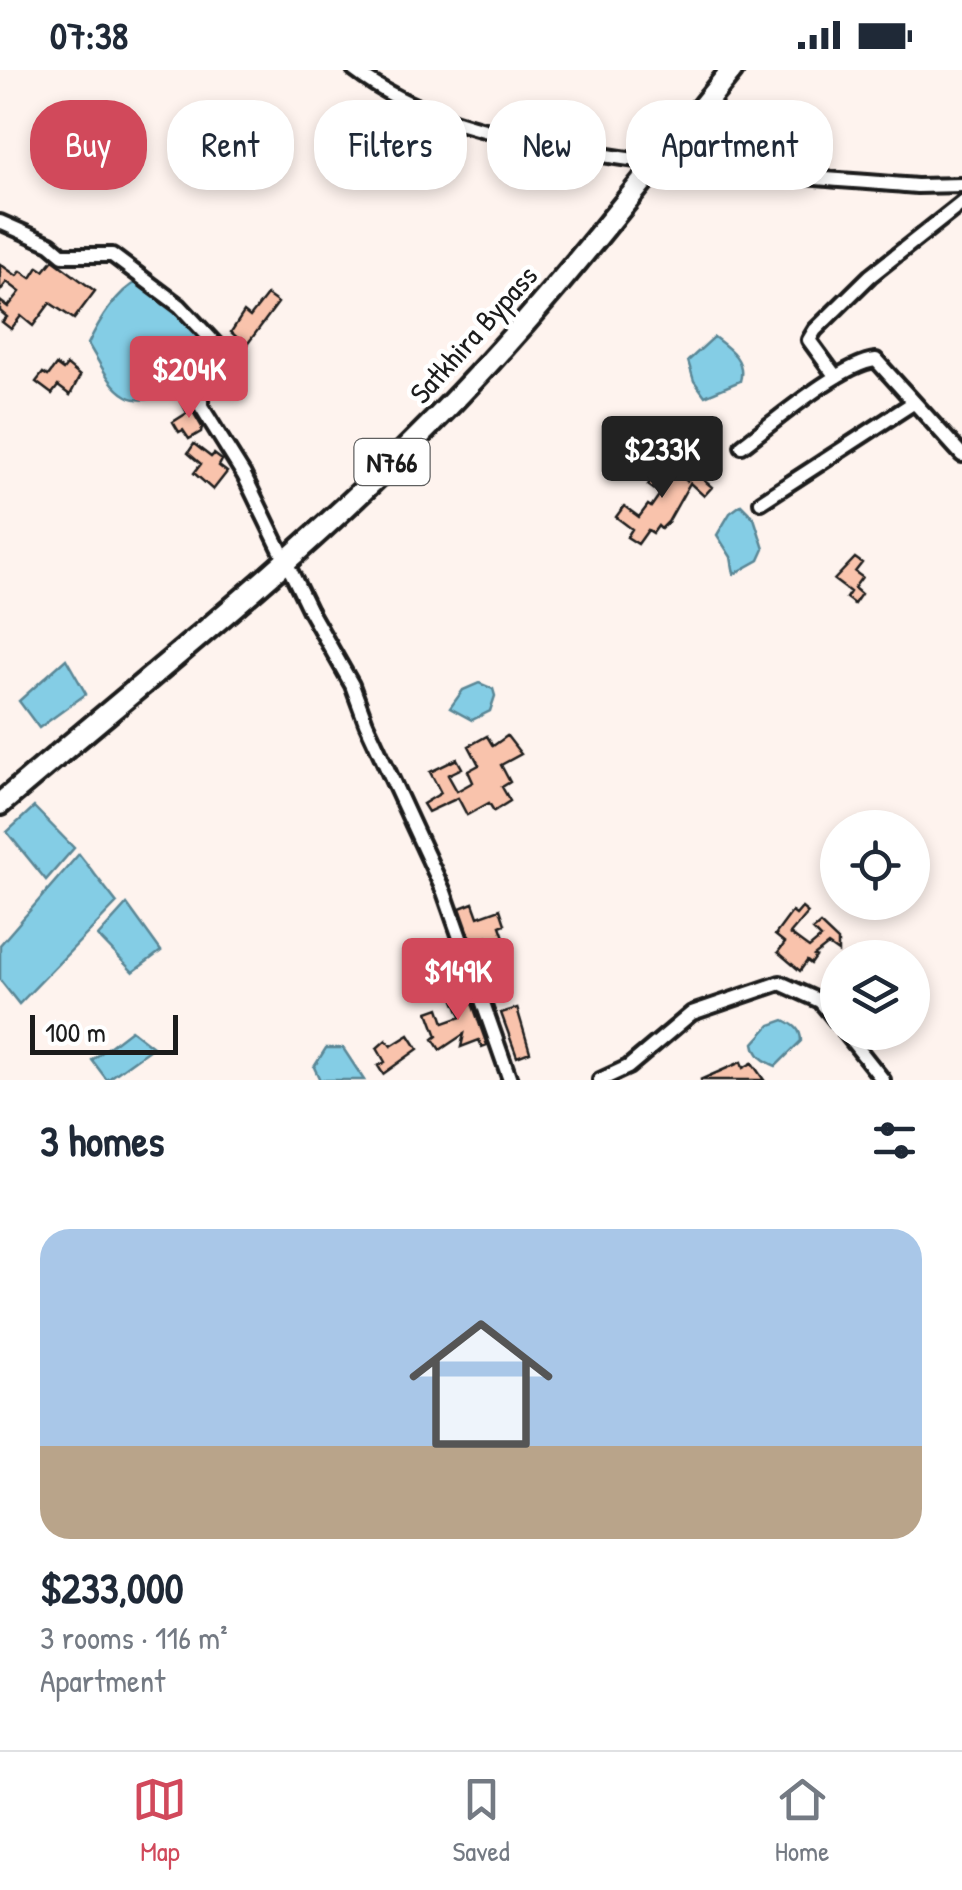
<!DOCTYPE html>
<html lang="en">
<head>
<meta charset="utf-8">
<style>
  body { margin:0; font-family:"Patrick Hand",sans-serif; background:#f2f2f3; color:#1f2937; height:100vh; display:flex; flex-direction:column; font-size:38px; white-space:nowrap }
  * { box-sizing:border-box; margin:0 }
  p { font-size:32px; color:#747a83 }
  .icon { flex:none; width:55px; height:55px; fill:none; stroke:currentColor; stroke-width:2; stroke-linecap:round; stroke-linejoin:round }
  .map { position:relative; height:1010px; overflow:hidden }
  .side { display:flex; flex-direction:column; background:#fff; flex:1 }
  .side>* { flex:none }
  .hud { position:absolute; left:30px; top:30px; width:902px; height:90px; display:flex; gap:20px }
  .fabs { position:absolute; left:820px; top:740px; display:grid; gap:20px }
  .fabs a { display:grid; place-items:center; width:110px; height:110px; border-radius:50%; background:#fff; box-shadow:0 5px 15px #0003; font-size:50px }
  .scale { position:absolute; left:30px; bottom:25px; width:148px; box-sizing:border-box; padding-left:10px; border:5px solid #1c1c1c; border-top:0; font-size:28px; line-height:35px; white-space:nowrap; color:#1c1c1c; -webkit-text-stroke:8px #fff; paint-order:stroke }
  .price { position:absolute; translate:-50% -85px; padding:0 22px; border-radius:10px; background:#d1495b; color:#fff; font-size:32px; line-height:65px; filter:drop-shadow(0 2px 5px #0008) }
  .price::after { content:''; position:absolute; left:50%; top:60px; width:30px; height:22px; margin-left:-15px; background:inherit; clip-path:polygon(0 0,100% 0,50% 100%) }
  .price.active { background:#222; color:#fff }
  ul { padding:0; list-style:none }
  li { display:grid; align-content:center; gap:20px; height:530px; padding:0 40px }
  li span { display:grid; place-items:center; height:310px; border-radius:30px; color:#555 }
  li>.icon { margin-inline-start:auto }
  span .icon { width:180px; height:180px; fill:#fffc; stroke-width:1 }
  li b { font-size:42px }
  h2 { display:flex; justify-content:space-between; align-items:center; height:120px; padding:0 40px; font-size:42px }
  .chip { padding:0 35px; border-radius:40px; background:#fff; box-shadow:0 5px 15px #0003; font-size:35px; line-height:90px }
  .chip.active { background:#d1495b; color:#fff }
  .status { display:flex; justify-content:space-between; align-items:center; height:70px; padding:0 50px; background:#fff; direction:ltr }
  .status svg { height:28px; fill:currentColor }
  .tab-bar { display:flex; justify-content:space-around; align-items:center; height:140px; border-top:2px solid #e0e1e3; background:#fff; font-size:28px; color:#747a83 }
  .tab-bar a { display:grid; justify-items:center; gap:5px }
  .tab-bar .active { color:#d1495b }
  .map>svg:first-child { display:block }
</style>
</head>
<body>
<div class="status"><b>07:38</b><svg viewBox="0 0 49 12"><path d="M0 12V9h3v3zM5 12V6h3v6zM10 12V3h3v9zM15 12V0h3v12zM26 1h20v11H26zM47 4h2v5h-2z"/></svg></div>
<div class="map">
<svg width="962" height="1010" viewBox="0 0 962 1010">
  <rect width="100%" height="100%" fill="#fef3ee"/>
  <filter id="ink" filterUnits="userSpaceOnUse"><feTurbulence type="fractalNoise" baseFrequency=".01" numOctaves="2"/><feDisplacementMap in="SourceGraphic" scale="20" xChannelSelector="R" yChannelSelector="G"/><feConvolveMatrix kernelMatrix="1 2 1 2 8 2 1 2 1" color-interpolation-filters="sRGB"/></filter>
  <g filter="url(#ink)">
    <path fill="#84cde5" stroke="#5a8695" stroke-width="2.5" d="M139,211L176,240L208,274C203,301 155,342 127,326C109,316 99,291 88,274C98,253 117,220 139,211Z
      M714,267C730,279 746,290 740,311L705,326L694,311L688,291Z
      M741,435L754,448L764,479L759,490L734,504L731,487L717,465L730,443Z
      M66,589L86,624L39,658L19,631Z
      M479,613L493,619L495,626L490,641L472,650L450,638L463,620Z
      M34,737L74,778L46,810L7,762Z
      M79,784L117,833L19,934L0,910V875Z
      M127,834L161,881L133,902L98,866Z
      M784,950C794,955 801,959 801,971L776,996C764,991 756,986 754,973L770,955Z
      M131,960L153,977L107,1010L92,990Z
      M326,978H343L364,1010H320L314,997Z"/>
    <path fill="#f9c3ac" stroke="#1c1c1c" stroke-width="2.5" d="M53,190L95,221L74,249L50,233L33,256L21,246L11,259L2,252L7,247L0,241V231L8,237L20,222L7,212L0,221V194L17,206L21,201L31,208L38,197L44,201Z
      M267,225L278,233L246,276L231,262L244,242L250,247Z
      M56,295L63,300L67,295L80,306L70,325L58,316L52,324L36,312L43,303L48,306Z
      M191,326L192,340L202,357L201,362L189,369L183,360L179,362L173,352L187,343L181,331Z
      M194,374L211,387L214,384L222,390L219,396L227,402L213,420L194,403L201,394L188,383Z
      M664,391L688,412L685,409L692,400L712,417L704,426L690,413L668,452L661,459L658,456L653,463L648,460L638,474L627,467L632,459L616,447L624,436L639,447L648,435L651,437L660,424L648,415Z
      M855,488L862,493L855,502L862,507L854,518L861,524L854,534L846,528L850,522L834,510Z
      M487,666L493,676L507,666L521,684L501,695L510,712L502,717L510,731L494,741L489,733L467,745L458,728L428,742L423,734L441,723L430,702L457,689L462,698L448,705L457,721L473,712L468,701L479,695L469,676Z
      M473,833L478,847L500,839L505,854L500,856L504,867L489,873L487,867L472,872L460,838Z
      M802,838L808,843L790,864L809,878L821,868L813,860L820,854L838,871V882L828,875L814,886L816,887L811,894L807,891L800,901L778,882L785,873L775,865L792,842L796,845Z
      M466,916L487,975L482,977L479,970L461,977L464,964L440,980L433,969L437,966L428,942L439,938L444,953L461,947L451,923Z
      M517,938L530,982L517,987L501,943Z
      M409,965L418,979L383,1004L378,996L385,992L377,978L386,970L391,976Z
      M741,992L743,998L752,993L764,1010H700Z"/>
    <g fill="none" stroke-linecap="round" stroke-linejoin="round">
      <defs>
        <path id="minor" d="M354,0C413,45 481,61 552,76C672,100 795,106 917,116L962,115
          M0,152L50,174L63,185H112L180,236L225,284L227,293L201,323V336L244,405L310,541L352,615L366,653L444,822L510,1010
          M836,307L809,270L815,260L870,206L962,133
          M742,376C773,353 842,293 876,290L962,385
          M761,432L913,333
          M845,962L883,1010
          M600,1010L628,997L692,943L780,913L820,931L838,953"/>
        <path id="trunk" d="M0,734C144,611 294,493 427,358C538,247 633,122 732,0"/>
      </defs>
      <use href="#minor" stroke="#1c1c1c" stroke-width="20"/>
      <use href="#trunk" stroke="#1c1c1c" stroke-width="28"/>
      <use href="#minor" stroke="#fff" stroke-width="12"/>
      <use href="#trunk" stroke="#fff" stroke-width="20"/>
    </g>
  </g>
  <g text-anchor="middle" dominant-baseline="central" stroke-width="9" stroke-linejoin="round" paint-order="stroke">
    <rect fill="#fff" stroke="#606060" stroke-width="2.5" x="354.5" y="369" width="75" height="46" rx="8"/>
    <g font-size="28" font-weight="bold" fill="#1c1c1c">
      <text x="392" y="392">N766</text>
    </g>
    <g font-size="30" fill="#1c1c1c" stroke="#fff">
      <text transform="translate(473 264) rotate(-48)">Satkhira Bypass</text>
    </g>
  </g>
</svg>
<div class="fabs">
<a><svg class="icon" aria-label="locate" viewBox="0 0 24 24"><circle cx="12" cy="12" r="6"/><path d="M12 2v4M12 18v4M2 12h4M18 12h4"/></svg></a>
<a><svg class="icon" aria-label="layers" viewBox="0 0 24 24"><path d="M12 4l9 5-9 5-9-5zM3 14l9 5 9-5"/></svg></a>
</div>
<div class="scale">100 m</div>
<b class="price" style="left:189px;top:351px">$204K</b>
<b class="price active" style="left:662px;top:431px">$233K</b>
<b class="price" style="left:458px;top:953px">$149K</b>
<div class="hud">
<a class="chip active">Buy</a>
<a class="chip">Rent</a>
<a class="chip">Filters</a>
<a class="chip">New</a>
<a class="chip">Apartment</a>
</div>
</div>
<section class="side">
<h2>3 homes<svg class="icon" aria-label="filters" viewBox="0 0 24 24"><path d="M4 7h16M4 17h16"/><circle cx="9" cy="7" r="2"/><circle cx="15" cy="17" r="2"/></svg></h2>
<ul>
<li><span style="background:linear-gradient(#a9c7e8 70%,#b9a48a 0)"><svg class="icon" aria-label="home" viewBox="0 0 24 24"><path d="M3 11l9-7 9 7M6 9v11h12V9"/></svg></span><div><b>$233,000</b><p>3 rooms · 116 m²</p><p>Apartment</p></div></li>
</ul>
</section>
<nav class="tab-bar">
<a class="active"><svg class="icon" aria-label="map" viewBox="0 0 24 24"><path d="M3 6l6-2 6 2 6-2v14l-6 2-6-2-6 2zM9 4v14M15 6v14"/></svg>Map</a>
<a><svg class="icon" aria-label="saved" viewBox="0 0 24 24"><path d="M7 4h10v16l-5-4-5 4z"/></svg>Saved</a>
<a><svg class="icon" aria-label="home" viewBox="0 0 24 24"><path d="M3 11l9-7 9 7M6 9v11h12V9"/></svg>Home</a>
</nav>
</body>
</html>
